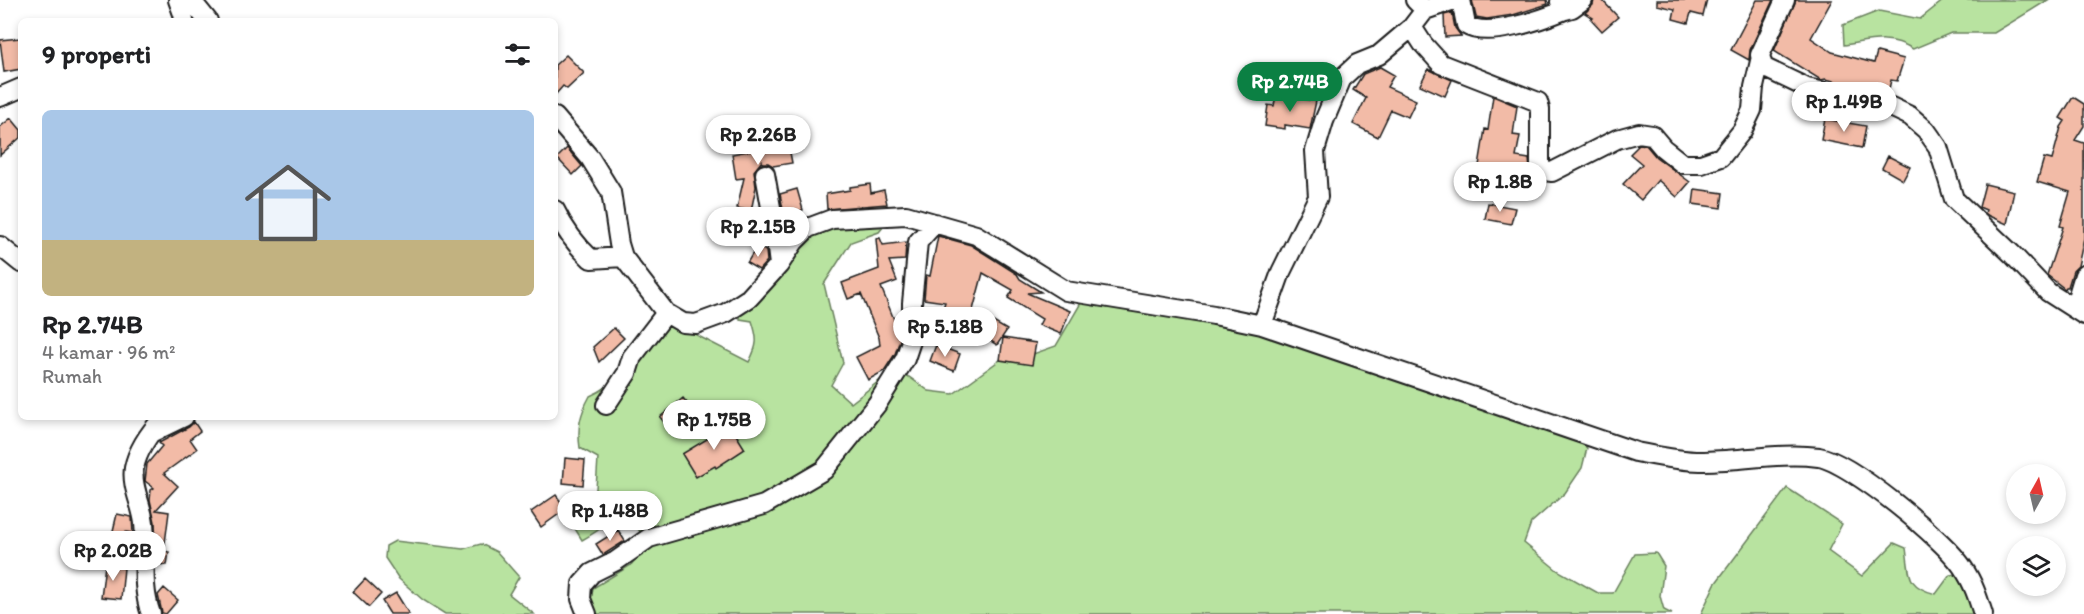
<!DOCTYPE html>
<html lang="id">
<head>
<meta charset="utf-8">
<style>
  body { margin:0; font-family:Itim,sans-serif; background:#f2f2f2; color:#202124; height:100vh; display:flex; flex-direction:column; font-size:22px; white-space:nowrap }
  * { box-sizing:border-box; margin:0 }
  p { font-size:20px; color:#757577 }
  .icon { flex:none; width:33px; height:33px; fill:none; stroke:currentColor; stroke-width:2; stroke-linecap:round; stroke-linejoin:round }
  .map { position:relative; flex:1; overflow:hidden }
  .details { position:absolute; left:18px; top:18px; width:540px; height:402px; display:flex; flex-direction:column; background:#fff; border-radius:9px; box-shadow:0 3px 9px #0003 }
  .details>* { flex:none }
  .needle { width:39px; rotate:8deg }
  .fabs { position:absolute; left:2006px; top:464px; display:grid; gap:12px }
  .fabs a { display:grid; place-items:center; width:60px; height:60px; border-radius:50%; background:#fff; box-shadow:0 3px 9px #0003; font-size:30px }
  .price { position:absolute; translate:-50% -51px; padding:0 14px; border-radius:21px; background:#fff; color:#222; font-size:20px; line-height:39px; filter:drop-shadow(0 2px 3px #0008) }
  .price::after { content:''; position:absolute; left:50%; top:36px; width:18px; height:14px; margin-left:-9px; background:inherit; clip-path:polygon(0 0,100% 0,50% 100%) }
  .price.on { background:#0b8043; color:#fff }
  ul { padding:0; list-style:none }
  li { display:grid; align-content:center; gap:12px; height:318px; padding:0 24px }
  li span { display:grid; place-items:center; height:186px; border-radius:9px; color:#555 }
  li>.icon { margin-inline-start:auto }
  span .icon { width:108px; height:108px; fill:#fffc; stroke-width:1 }
  li b { font-size:26px }
  h2 { display:flex; justify-content:space-between; align-items:center; height:72px; padding:0 24px; font-size:26px }
  .map>svg:first-child { display:block }
</style>
</head>
<body>
<div class="map">
<svg width="2084" height="614" viewBox="0 0 2084 614">
  <rect width="100%" height="100%" fill="#fff"/>
  <filter id="ink" filterUnits="userSpaceOnUse"><feTurbulence type="fractalNoise" baseFrequency=".0167" numOctaves="2"/><feDisplacementMap in="SourceGraphic" scale="12" xChannelSelector="R" yChannelSelector="G"/><feConvolveMatrix kernelMatrix="1 2 1 2 8 2 1 2 1" color-interpolation-filters="sRGB"/></filter>
  <g filter="url(#ink)">
    <path fill="#b8e3a0" stroke="#6a805e" stroke-width="1.5" d="M1944,0H2048L1994,33H1951L1913,49C1889,34 1870,41 1844,45L1843,25L1879,11L1920,19Z
      M876,223L884,226L879,232L851,242L824,284L843,363L831,385L851,403L888,374L909,377L929,391L953,394L1000,360L1022,358L1056,346L1082,301L1221,324L1284,341L1567,433L1587,448L1582,468L1565,493L1531,523L1524,543L1557,570L1598,593H1613L1635,554L1656,553L1664,566L1660,596L1664,610L1672,614H586L590,606L593,588L631,565L647,544C626,500 612,524 582,540L574,527L593,505L596,489L598,458L580,448C577,428 580,414 590,396C623,382 644,347 667,320L749,362C758,345 758,339 752,321L740,319V313L810,234L838,226Z
      M1787,488L1842,524L1828,551L1862,576L1894,543L1906,548C1910,575 1906,587 1936,594L1950,575L1957,574L1964,578L1974,614H1701L1715,584Z
      M395,541L463,549L481,544L497,552L519,577L509,594L534,614H445L423,600L399,579L385,558L386,546Z"/>
    <path fill="#f2bba7" stroke="#1c1c1c" stroke-width="1.5" d="M1472,0H1547L1548,4L1513,15L1487,19L1476,17Z
      M1594,0H1602L1618,17L1602,31L1591,19L1593,18L1585,13L1593,5Z
      M1657,0H1707L1703,16L1691,13L1688,23L1673,19L1675,9L1657,5Z
      M1757,0H1773L1750,50L1749,60L1731,50Z
      M1796,0H1832L1811,38L1832,52L1874,63L1877,52L1904,59L1897,81L1891,80L1888,93L1865,87L1864,89L1826,79L1821,80L1774,51Z
      M1452,13L1455,28L1461,36L1445,37L1444,15Z
      M20,38L21,69L4,72L0,40Z
      M566,55L584,73L567,89L563,86L555,95V65Z
      M1380,67L1394,75L1387,87L1416,100L1408,117L1391,110L1378,137L1353,124L1366,98L1353,90L1363,74Z
      M1428,69L1452,80L1445,96L1420,85Z
      M1276,95L1316,101L1310,129L1285,125V129L1265,126L1268,105L1274,106Z
      M1493,96L1517,106L1513,135L1520,136L1516,157L1529,159L1530,170L1528,184L1478,172L1485,129L1488,130Z
      M2073,97L2084,104V126L2075,140L2084,143V238L2078,266L2073,271L2068,287H2066L2065,289L2047,275L2063,227L2060,226L2070,192L2037,182L2044,158L2052,160L2061,127L2065,121L2060,118Z
      M11,118L21,130V137L0,155V127Z
      M1825,119L1866,126L1862,148L1821,140Z
      M775,137L777,144L788,142L792,163L773,166L768,163H762V161L754,171L756,187L751,211L737,208L744,178L736,179L732,154L758,149L756,141Z
      M1640,144L1646,145L1656,157L1690,182L1677,197L1658,180L1641,200L1623,184L1642,164L1630,154Z
      M567,148L582,166L573,175L557,158Z
      M1888,156L1910,167L1903,180L1882,168Z
      M870,184L871,193L884,190L887,204L827,209L826,194L850,190V187Z
      M1985,184L2014,191L2007,224L1989,216L1985,213L1986,210L1979,207Z
      M797,189L803,210L784,215L780,194Z
      M1695,189L1723,193L1721,208L1693,204Z
      M1488,203L1515,208L1511,224L1485,219Z
      M938,236L971,245L1017,274L1020,279L1041,292L1027,293L1070,311L1061,334L1039,325L1042,319L1008,298L1013,290L983,273L973,310L1007,330L997,345L962,323L940,317L945,302L924,299L926,275L930,276Z
      M880,238L883,245L906,242L905,260L889,261L897,281L881,287L901,337L895,354L884,371L868,380L856,357L880,345L879,338L861,294L848,299L842,283L879,269L876,239Z
      M757,246L766,251L767,261L759,270L747,263Z
      M614,328L624,338L599,362L593,347Z
      M1003,338L1036,343L1032,365L1000,360Z
      M936,345L960,354L954,371L930,361Z
      M683,398L694,412L671,431L660,417Z
      M194,422L200,431L190,439L197,449L164,473L178,486L156,510L169,512L164,551L169,552L167,565L156,564L155,522L150,500L151,490L154,488L145,481L147,464L162,446L159,443L189,427Z
      M730,425L745,449L716,468L715,466L696,477L682,454Z
      M565,458L585,460L583,485L563,483Z
      M556,495L566,509L541,527L531,512Z
      M117,514L132,517L133,533L126,532L125,538L112,535Z
      M618,530L625,541L603,555L596,544Z
      M105,565L124,568L121,599L101,597Z
      M365,579L381,594L369,607L353,592Z
      M164,588L178,600L166,614L162,613L158,595Z
      M396,593L409,614H390L382,601Z"/>
    <g fill="none" stroke-linecap="round" stroke-linejoin="round">
      <defs>
        <path id="minor" d="M178,0L183,14L184,21
          M191,0L208,21
          M1415,0L1425,10L1454,0
          M1461,0L1466,25C1487,39 1543,19 1565,10
          M1785,0L1760,55L1763,67L1807,88L1891,107L1910,116L1926,130L1938,147L1954,199L2012,254L2048,292L2084,315
          M1560,2L1565,10L1572,8L1583,0
          M1425,10L1412,27L1423,44L1441,64L1538,102L1540,109V167L1544,171L1552,172L1617,139L1639,133L1652,135L1663,148L1683,164H1701L1721,157L1742,131L1752,110L1754,87L1760,61
          M0,97L21,88
          M555,117L590,158L611,192L619,244L623,257L666,313L683,323L696,324L726,313L749,298L779,265L794,242L808,228L832,219L906,215L976,235L1066,291L1214,315L1262,325L1636,452C1657,456 1679,461 1700,461C1739,461 1781,452 1819,457C1850,462 1945,540 1963,568C1973,582 1978,598 1983,614
          M765,174L774,224L779,265
          M555,210C564,229 576,245 591,259L623,257
          M0,246L21,263
          M2074,308L2084,275
          M1262,325L1281,272L1318,197L1315,151L1324,121L1342,78L1357,64L1379,55L1412,27
          M606,405L627,373L632,357L666,313
          M153,432L184,417
          M151,614C140,584 147,553 144,523C142,505 131,486 134,468C138,448 150,432 164,417
          M587,614L581,599L582,584L592,573L616,561L649,538L764,505L824,470L877,404L905,359L912,338V303L918,242L935,223"/>
      </defs>
      <use href="#minor" stroke="#1c1c1c" stroke-width="22"/>
      <use href="#minor" stroke="#fff" stroke-width="18"/>
    </g>
  </g>
</svg>
<div class="fabs">
<a><svg class="needle" viewBox="-14 -14 28 28"><path d="M0-13l5 13h-10z" fill="#e53935"/><path d="M0 13l5-13h-10z" fill="#757577"/></svg></a>
<a><svg class="icon" aria-label="layers" viewBox="0 0 24 24"><path d="M12 4l9 5-9 5-9-5zM3 14l9 5 9-5"/></svg></a>
</div>
<b class="price on" style="left:1290px;top:113px">Rp 2.74B</b>
<b class="price" style="left:1844px;top:133px">Rp 1.49B</b>
<b class="price" style="left:758px;top:166px">Rp 2.26B</b>
<b class="price" style="left:1500px;top:213px">Rp 1.8B</b>
<b class="price" style="left:758px;top:258px">Rp 2.15B</b>
<b class="price" style="left:945px;top:358px">Rp 5.18B</b>
<b class="price" style="left:714px;top:451px">Rp 1.75B</b>
<b class="price" style="left:610px;top:542px">Rp 1.48B</b>
<b class="price" style="left:113px;top:582px">Rp 2.02B</b>
<section class="details">
<h2>9 properti<svg class="icon" aria-label="filters" viewBox="0 0 24 24"><path d="M4 7h16M4 17h16"/><circle cx="9" cy="7" r="2"/><circle cx="15" cy="17" r="2"/></svg></h2>
<ul>
<li><span style="background:linear-gradient(#a9c7e8 70%,#c2b280 0)"><svg class="icon" aria-label="home" viewBox="0 0 24 24"><path d="M3 11l9-7 9 7M6 9v11h12V9"/></svg></span><div><b>Rp 2.74B</b><p>4 kamar · 96 m²</p><p>Rumah</p></div></li>
</ul>
</section>
</div>
</body>
</html>
